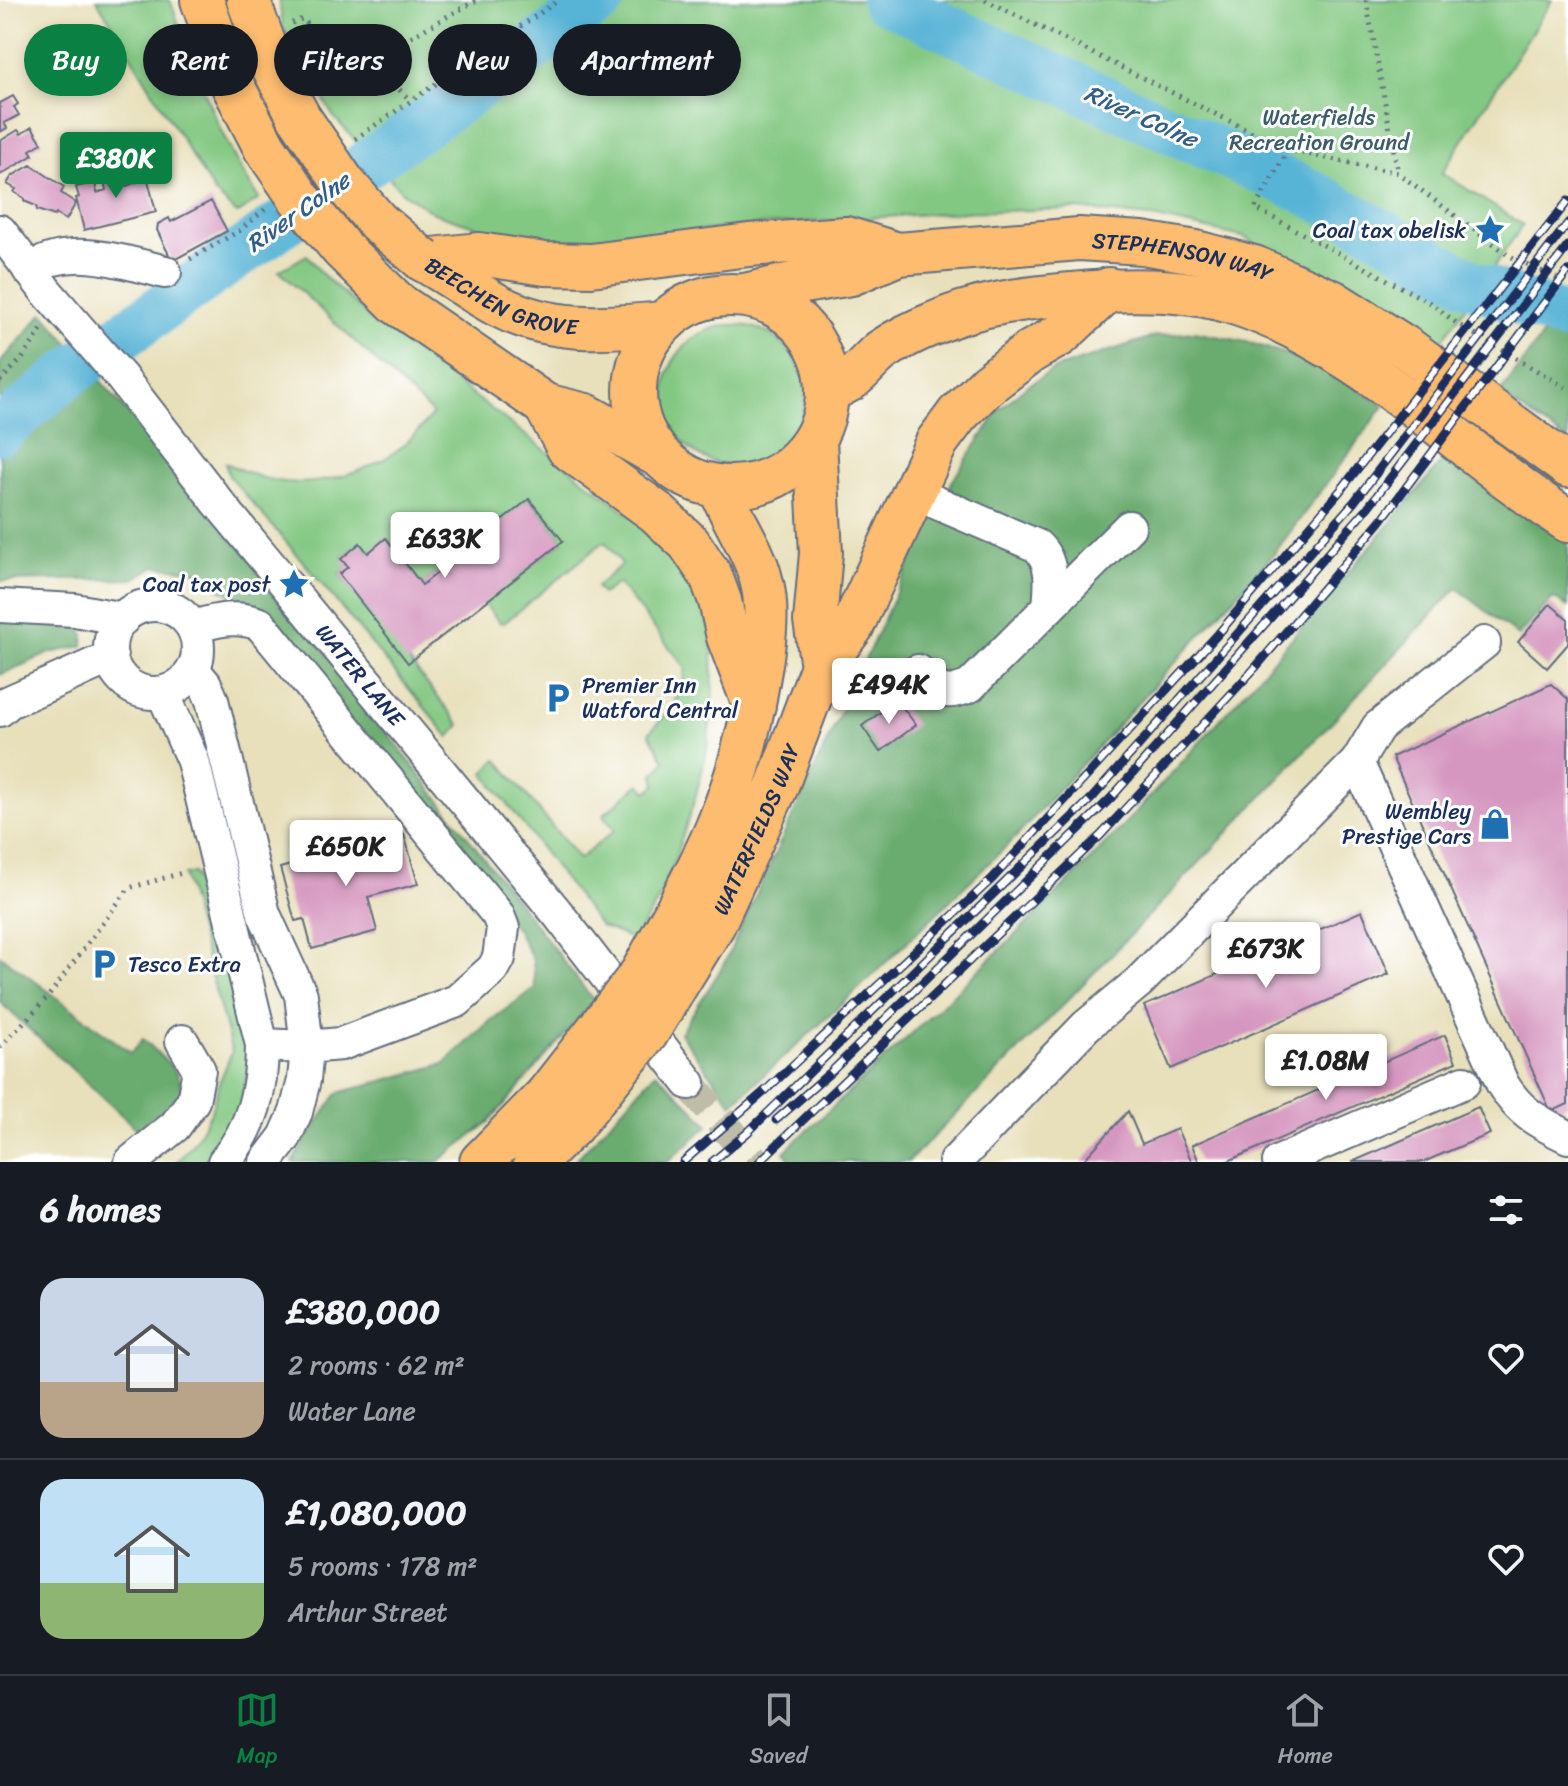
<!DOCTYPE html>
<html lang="en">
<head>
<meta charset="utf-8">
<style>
  body { margin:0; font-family:Sriracha,sans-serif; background:#20242c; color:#f1f3f6; height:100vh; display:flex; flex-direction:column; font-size:30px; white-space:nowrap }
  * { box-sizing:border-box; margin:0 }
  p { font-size:26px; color:#9ea1a6 }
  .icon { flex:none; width:44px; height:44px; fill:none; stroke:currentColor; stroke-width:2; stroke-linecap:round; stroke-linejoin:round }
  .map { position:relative; height:1162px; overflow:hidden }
  .panel { display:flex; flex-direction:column; background:#171b24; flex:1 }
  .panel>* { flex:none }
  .top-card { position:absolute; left:24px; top:24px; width:800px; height:72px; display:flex; gap:16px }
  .price { position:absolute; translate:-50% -68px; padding:0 18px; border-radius:8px; background:#fff; color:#222; font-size:26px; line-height:52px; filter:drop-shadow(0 2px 4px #0008) }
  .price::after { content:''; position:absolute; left:50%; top:48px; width:24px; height:18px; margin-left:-12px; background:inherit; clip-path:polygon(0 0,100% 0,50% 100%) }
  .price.active { background:#0b8043; color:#fff }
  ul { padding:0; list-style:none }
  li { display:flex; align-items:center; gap:24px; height:200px; padding:0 40px }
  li+li { border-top:2px solid #363941 }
  li span { display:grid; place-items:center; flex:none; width:224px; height:160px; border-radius:24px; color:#555 }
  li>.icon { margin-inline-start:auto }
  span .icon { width:96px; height:96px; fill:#fffc; stroke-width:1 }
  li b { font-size:34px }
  h2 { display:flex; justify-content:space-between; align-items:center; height:96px; padding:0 40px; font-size:34px }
  .chip { padding:0 28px; border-radius:36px; background:#171b24; box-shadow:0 4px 12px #0003; font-size:28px; line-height:72px }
  .chip.active { background:#0b8043; color:#fff }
  .tabs { display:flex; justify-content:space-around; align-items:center; height:112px; border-top:2px solid #363941; background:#171b24; font-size:22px; color:#9ea1a6 }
  .tabs a { display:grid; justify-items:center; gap:4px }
  .tabs .active { color:#0b8043 }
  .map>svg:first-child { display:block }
</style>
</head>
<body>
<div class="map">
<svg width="1568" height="1162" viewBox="0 0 1568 1162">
  <rect width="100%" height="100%" fill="#fff"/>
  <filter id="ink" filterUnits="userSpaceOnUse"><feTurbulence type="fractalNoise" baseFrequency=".0125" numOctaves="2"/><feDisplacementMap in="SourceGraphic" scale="16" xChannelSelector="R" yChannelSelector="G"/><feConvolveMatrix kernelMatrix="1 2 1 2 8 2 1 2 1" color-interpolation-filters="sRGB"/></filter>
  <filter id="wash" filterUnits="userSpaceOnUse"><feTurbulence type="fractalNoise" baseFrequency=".006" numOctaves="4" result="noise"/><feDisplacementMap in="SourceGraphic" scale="32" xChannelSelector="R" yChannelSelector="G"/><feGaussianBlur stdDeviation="1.8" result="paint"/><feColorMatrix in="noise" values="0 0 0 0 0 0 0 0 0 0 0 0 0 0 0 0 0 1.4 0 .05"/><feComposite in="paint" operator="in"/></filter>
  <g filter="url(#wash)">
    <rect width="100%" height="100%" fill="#e8e0bb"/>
    <path fill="#83c882" stroke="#4f7c70" stroke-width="2" d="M97,0H170C195,69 218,137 259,199L237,214L214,192Z
      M279,0H1552L1442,173L1523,225L1437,348L1319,276L1243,237L1157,218L1078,209L959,212L733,227L571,245L506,236L434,213L402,192L333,116L283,27Z
      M307,255L321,273L365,313L637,520L690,570L712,632L713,701L706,755L694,802L672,867L659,899L634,940L600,926L484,773L497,759L579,859L615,830L603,815L640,784L647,792L656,785L654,774L665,761L649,733C670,710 681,699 686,668L618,583L602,594L596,587L622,564L606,543H602L504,623L499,622L483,602L563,541L530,499L422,585L386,539L368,553L360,544L342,558L348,567L339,574L460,725L449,737L306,565L229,476L225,463C240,469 256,477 272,480C313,489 364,474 398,450C411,440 422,427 433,414L279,271Z
      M665 395a70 70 0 1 1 140 0a70 70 0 1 1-140 0Z
      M193,873L228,949L250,1048L245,1089L232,1132L208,1162H177L196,1139L211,1112L219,1083L232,1052L184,875Z"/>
    <path fill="#6aac70" stroke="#426e67" stroke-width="2" d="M1568,301V441L1499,394Z
      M43,313L277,589L594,1001L489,1122L438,1162H293L307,1138L338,1093L444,1064L490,1021L535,988L533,960L517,930L263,611L212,585L196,571L155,566L134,579L0,581V363Z
      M1194,332L1247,342L1322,365L1384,406L1273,555L1016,837L853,994L732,1104L680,1033L723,966L908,567L953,480L999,410L1025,387L1055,369L1155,336Z
      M1444,459L1568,543V607L1553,598L1518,636L1457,588C1276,782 1096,975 908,1162H792L784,1152C889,1055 995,958 1095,855C1217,728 1331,594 1444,459Z
      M0,620L71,622L84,634L83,646L50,653L0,675Z
      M0,955L131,1053L143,1039C161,1056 184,1073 186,1100L141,1133L0,1002Z
      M656,1072L709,1125L667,1162H574Z"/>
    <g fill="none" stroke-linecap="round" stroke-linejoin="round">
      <path stroke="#59b4d6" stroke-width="48" d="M885,0L1307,191L1472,284L1568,318
        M0,431L65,376L601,0"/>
    </g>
    <g id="blocks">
      <path fill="#d596bf" d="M13,96L18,104L14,107L19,115L4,123L7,128L0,132V103Z
        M32,127L42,143L30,150L33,155L0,175V141L18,130L21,134Z
        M143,160L156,212L84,230L76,198L79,197L76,187L95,183L97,193L106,190L104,181L121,176L124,187L129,185L137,182L132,163Z
        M31,165L64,187L61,193L76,203L66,220L56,214L55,216L37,210L36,206L24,201V198L14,192L16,189L7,184L12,176Z
        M211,201L227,231L172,261L157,230L158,224L169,218L171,222Z
        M529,499L563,541L408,663L339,574L348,567L341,559L360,543L368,553L386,538L422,585Z
        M1550,604L1568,619V644L1547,668L1518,642Z
        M1551,684L1568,699V1104L1551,1112L1392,757Z
        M897,700L916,725L880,752L862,726Z
        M404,834L418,884L368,897L377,931L312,949L304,919L295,921L280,868Z
        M1362,911L1389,974L1171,1069L1144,1006Z
        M1445,1035L1456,1062L1226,1162H1199L1192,1145Z
        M1478,1107L1490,1134L1435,1157L1424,1162H1352Z
        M1128,1111L1142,1144L1177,1129L1192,1162H1082Z"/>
    </g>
  </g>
  <g filter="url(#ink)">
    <use href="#blocks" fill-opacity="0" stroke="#636d7f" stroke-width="2"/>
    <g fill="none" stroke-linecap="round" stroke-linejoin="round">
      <path stroke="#bfbda8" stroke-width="32" stroke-dasharray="32 16" stroke-linecap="butt" d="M689,1083L755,1162"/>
      <defs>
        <g id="minor">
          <path id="s1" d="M0,231L46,291L121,377L217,501L558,914L689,1083"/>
          <path d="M29,270C69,243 122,261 165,272"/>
          <path d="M914,493L1037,546C1054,562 1051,585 1049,607"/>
          <circle cx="154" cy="649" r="44"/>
          <path d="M0,606L75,610L123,619"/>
          <path d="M193,627C217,620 236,615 260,624L498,915L503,928L499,958L493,969L457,1001L341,1044L307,1047L262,1045"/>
          <path d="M1484,643L1378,727L1357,762L1503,1085C1521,1114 1539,1122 1568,1137"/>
          <path d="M194,671L205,684L212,700L264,914L301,995L307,1047L304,1080L296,1112L285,1137L266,1162"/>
          <path d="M918,671C936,691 944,697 970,686L1129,527"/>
          <path d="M163,693L193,761L262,1045C262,1089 253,1127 224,1162"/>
          <path d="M0,710L9,702L111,657"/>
          <path d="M131,1162L175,1126L193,1101L199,1070L182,1041"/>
          <path d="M955,1162L1086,1026L1139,982L1357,762"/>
          <path d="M1279,1162L1464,1082"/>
        </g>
        <g id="major">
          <path d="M202,0L230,80L265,148"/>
          <path d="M248,0L274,69L299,117"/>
          <path d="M342,249L398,304L545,405L586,415L659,456"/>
          <path d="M423,260L479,254L545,264L591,265L749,245L846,238L898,254"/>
          <path id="s2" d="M423,260C448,274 472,291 497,305C549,333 606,329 662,323"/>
          <circle cx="731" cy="391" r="96"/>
          <path id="s3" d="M745,295L797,283L851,274L898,254L1079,239L1142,243L1196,252L1254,267L1332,301L1408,349L1568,466"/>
          <path d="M828,391C835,388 843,384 850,380C861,372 870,360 881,351C897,340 917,330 935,323C977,304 1025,298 1071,294C1125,288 1187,287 1240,305C1366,348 1458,450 1568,521"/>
          <path d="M545,405L568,448L656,512L689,543L711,576L720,601L728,637L754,705"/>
          <path d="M822,666L852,627L937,442L958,414L988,384L1030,352L1060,335L1109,289"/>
          <path d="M676,911C691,880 709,850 721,817C740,770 752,720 760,670C765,640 769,608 761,579C753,547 732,521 721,490"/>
          <path id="s4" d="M714,924L777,786L822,666L815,621L821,553L815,440"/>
          <path d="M481,1162L546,1096"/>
          <path d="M535,1162L571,1127"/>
        </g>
      </defs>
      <use href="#minor" stroke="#636d7f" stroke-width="36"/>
      <use href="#major" stroke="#636d7f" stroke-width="46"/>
      <path stroke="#636d7f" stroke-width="5" stroke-dasharray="2 6" stroke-linecap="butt" d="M985,0L1288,150L1398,173L1508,255L1568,284
        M1366,0L1398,173
        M292,23L302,19L358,70L369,60L410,100
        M369,60L477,0
        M355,139L559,0
        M1288,150L1255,208L1432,304L1459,325L1568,389
        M190,259L239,231L268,207
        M0,381L22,359L42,329
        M0,1047L47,998L129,888L182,873"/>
      <use href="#minor" stroke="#fff" stroke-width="32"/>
      <use href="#major" stroke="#fdbc70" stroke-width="42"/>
      <defs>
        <path id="rail" d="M776,1120L832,1071L1111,798L1365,511L1568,246
          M683,1162L765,1091L992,879L1218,634L1340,491L1568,201
          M712,1162L747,1133L1092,798L1354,502L1568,223
          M759,1162L1101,835L1255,668L1380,522L1568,271"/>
      </defs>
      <use href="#rail" stroke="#1b2f5e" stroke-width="9"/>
      <use href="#rail" stroke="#fff" stroke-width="6" stroke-dasharray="18" stroke-linecap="butt"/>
      <defs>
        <path id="major-bridge" d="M299,117L344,183L378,222L423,260
          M265,148L300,199L342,249
          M546,1096L641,974L676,911
          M571,1127L647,1033L714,924"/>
      </defs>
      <use href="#major-bridge" stroke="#636d7f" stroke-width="46" stroke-linecap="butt"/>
      <use href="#major-bridge" stroke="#fdbc70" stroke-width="42"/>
    </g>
  </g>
  <defs>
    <symbol id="sight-bare" viewBox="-9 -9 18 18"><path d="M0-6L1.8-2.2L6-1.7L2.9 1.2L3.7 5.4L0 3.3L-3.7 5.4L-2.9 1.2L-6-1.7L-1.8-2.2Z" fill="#1f6fb2" stroke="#fff" stroke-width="2.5" paint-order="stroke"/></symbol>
    <symbol id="parking-bare" viewBox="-9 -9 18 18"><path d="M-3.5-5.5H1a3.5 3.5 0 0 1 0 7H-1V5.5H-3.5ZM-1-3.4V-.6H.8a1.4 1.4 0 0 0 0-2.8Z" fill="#1f6fb2" stroke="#fff" stroke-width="2.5" paint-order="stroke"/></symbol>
    <symbol id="shop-bare" viewBox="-9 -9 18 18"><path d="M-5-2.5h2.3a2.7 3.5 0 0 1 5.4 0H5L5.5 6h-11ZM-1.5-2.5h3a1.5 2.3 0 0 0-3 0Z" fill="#1f6fb2" stroke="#fff" stroke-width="2.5" paint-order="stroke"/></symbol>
  </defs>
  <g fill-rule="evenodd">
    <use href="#sight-bare" x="1468" y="208" width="44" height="44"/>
    <use href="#sight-bare" x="272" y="562" width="44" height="44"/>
    <use href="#parking-bare" x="536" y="676" width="44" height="44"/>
    <use href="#shop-bare" x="1473" y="802" width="44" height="44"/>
    <use href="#parking-bare" x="82" y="942" width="44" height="44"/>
  </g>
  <g text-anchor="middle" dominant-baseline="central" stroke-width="6" stroke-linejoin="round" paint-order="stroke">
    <g font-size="22" fill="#3a5d69" stroke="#fff">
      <text x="1319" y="117">Waterfields<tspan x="1319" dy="25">Recreation Ground</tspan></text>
    </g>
    <g font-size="22" fill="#1b2f5e" stroke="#fff" text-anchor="end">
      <text x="1466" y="230">Coal tax obelisk</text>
      <text x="270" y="584">Coal tax post</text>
      <text x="582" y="685" text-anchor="start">Premier Inn<tspan x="582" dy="25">Watford Central</tspan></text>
      <text x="1471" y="811">Wembley<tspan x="1471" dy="25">Prestige Cars</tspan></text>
      <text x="128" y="964" text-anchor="start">Tesco Extra</text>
    </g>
    <g font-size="22" fill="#1b2f5e" stroke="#fff">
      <text stroke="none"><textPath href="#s3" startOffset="446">STEPHENSON WAY</textPath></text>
      <text stroke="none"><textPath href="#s2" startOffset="88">BEECHEN GROVE</textPath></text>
      <text stroke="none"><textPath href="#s1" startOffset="572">WATER LANE</textPath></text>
      <text stroke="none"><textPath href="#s4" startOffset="104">WATERFIELDS WAY</textPath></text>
    </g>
    <g font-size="24" font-style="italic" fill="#315e88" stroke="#fff">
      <text transform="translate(1141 116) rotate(24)">River Colne</text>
      <text transform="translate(298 212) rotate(-35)">River Colne</text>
    </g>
  </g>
</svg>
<b class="price active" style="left:116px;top:200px">£380K</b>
<b class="price" style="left:445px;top:580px">£633K</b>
<b class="price" style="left:889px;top:726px">£494K</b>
<b class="price" style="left:346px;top:888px">£650K</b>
<b class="price" style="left:1266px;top:990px">£673K</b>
<b class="price" style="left:1326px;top:1102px">£1.08M</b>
<div class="top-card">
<a class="chip active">Buy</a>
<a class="chip">Rent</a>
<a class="chip">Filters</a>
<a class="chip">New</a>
<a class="chip">Apartment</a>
</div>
</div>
<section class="panel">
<h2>6 homes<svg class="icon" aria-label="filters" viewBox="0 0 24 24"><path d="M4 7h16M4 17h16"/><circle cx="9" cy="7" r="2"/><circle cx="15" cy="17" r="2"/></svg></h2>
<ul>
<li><span style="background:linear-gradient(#c9d6e8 65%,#b9a48a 0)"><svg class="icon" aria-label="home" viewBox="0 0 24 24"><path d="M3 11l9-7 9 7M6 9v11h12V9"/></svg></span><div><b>£380,000</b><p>2 rooms · 62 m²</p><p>Water Lane</p></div><svg class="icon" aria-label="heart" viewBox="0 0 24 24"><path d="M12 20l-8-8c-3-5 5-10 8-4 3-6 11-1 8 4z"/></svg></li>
<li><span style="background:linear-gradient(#bfe0f5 65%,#8fb573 0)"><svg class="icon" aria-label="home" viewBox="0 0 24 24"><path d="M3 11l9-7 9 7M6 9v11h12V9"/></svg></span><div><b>£1,080,000</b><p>5 rooms · 178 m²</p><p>Arthur Street</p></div><svg class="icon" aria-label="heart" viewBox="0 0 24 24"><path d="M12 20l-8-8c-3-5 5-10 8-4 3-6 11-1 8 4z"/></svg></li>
</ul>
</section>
<nav class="tabs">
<a class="active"><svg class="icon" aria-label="map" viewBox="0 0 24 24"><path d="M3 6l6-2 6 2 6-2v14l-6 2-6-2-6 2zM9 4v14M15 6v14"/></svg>Map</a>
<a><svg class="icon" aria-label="saved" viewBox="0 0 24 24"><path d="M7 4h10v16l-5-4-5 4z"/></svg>Saved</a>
<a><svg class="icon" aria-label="home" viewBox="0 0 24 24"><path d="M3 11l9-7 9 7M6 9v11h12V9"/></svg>Home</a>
</nav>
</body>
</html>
